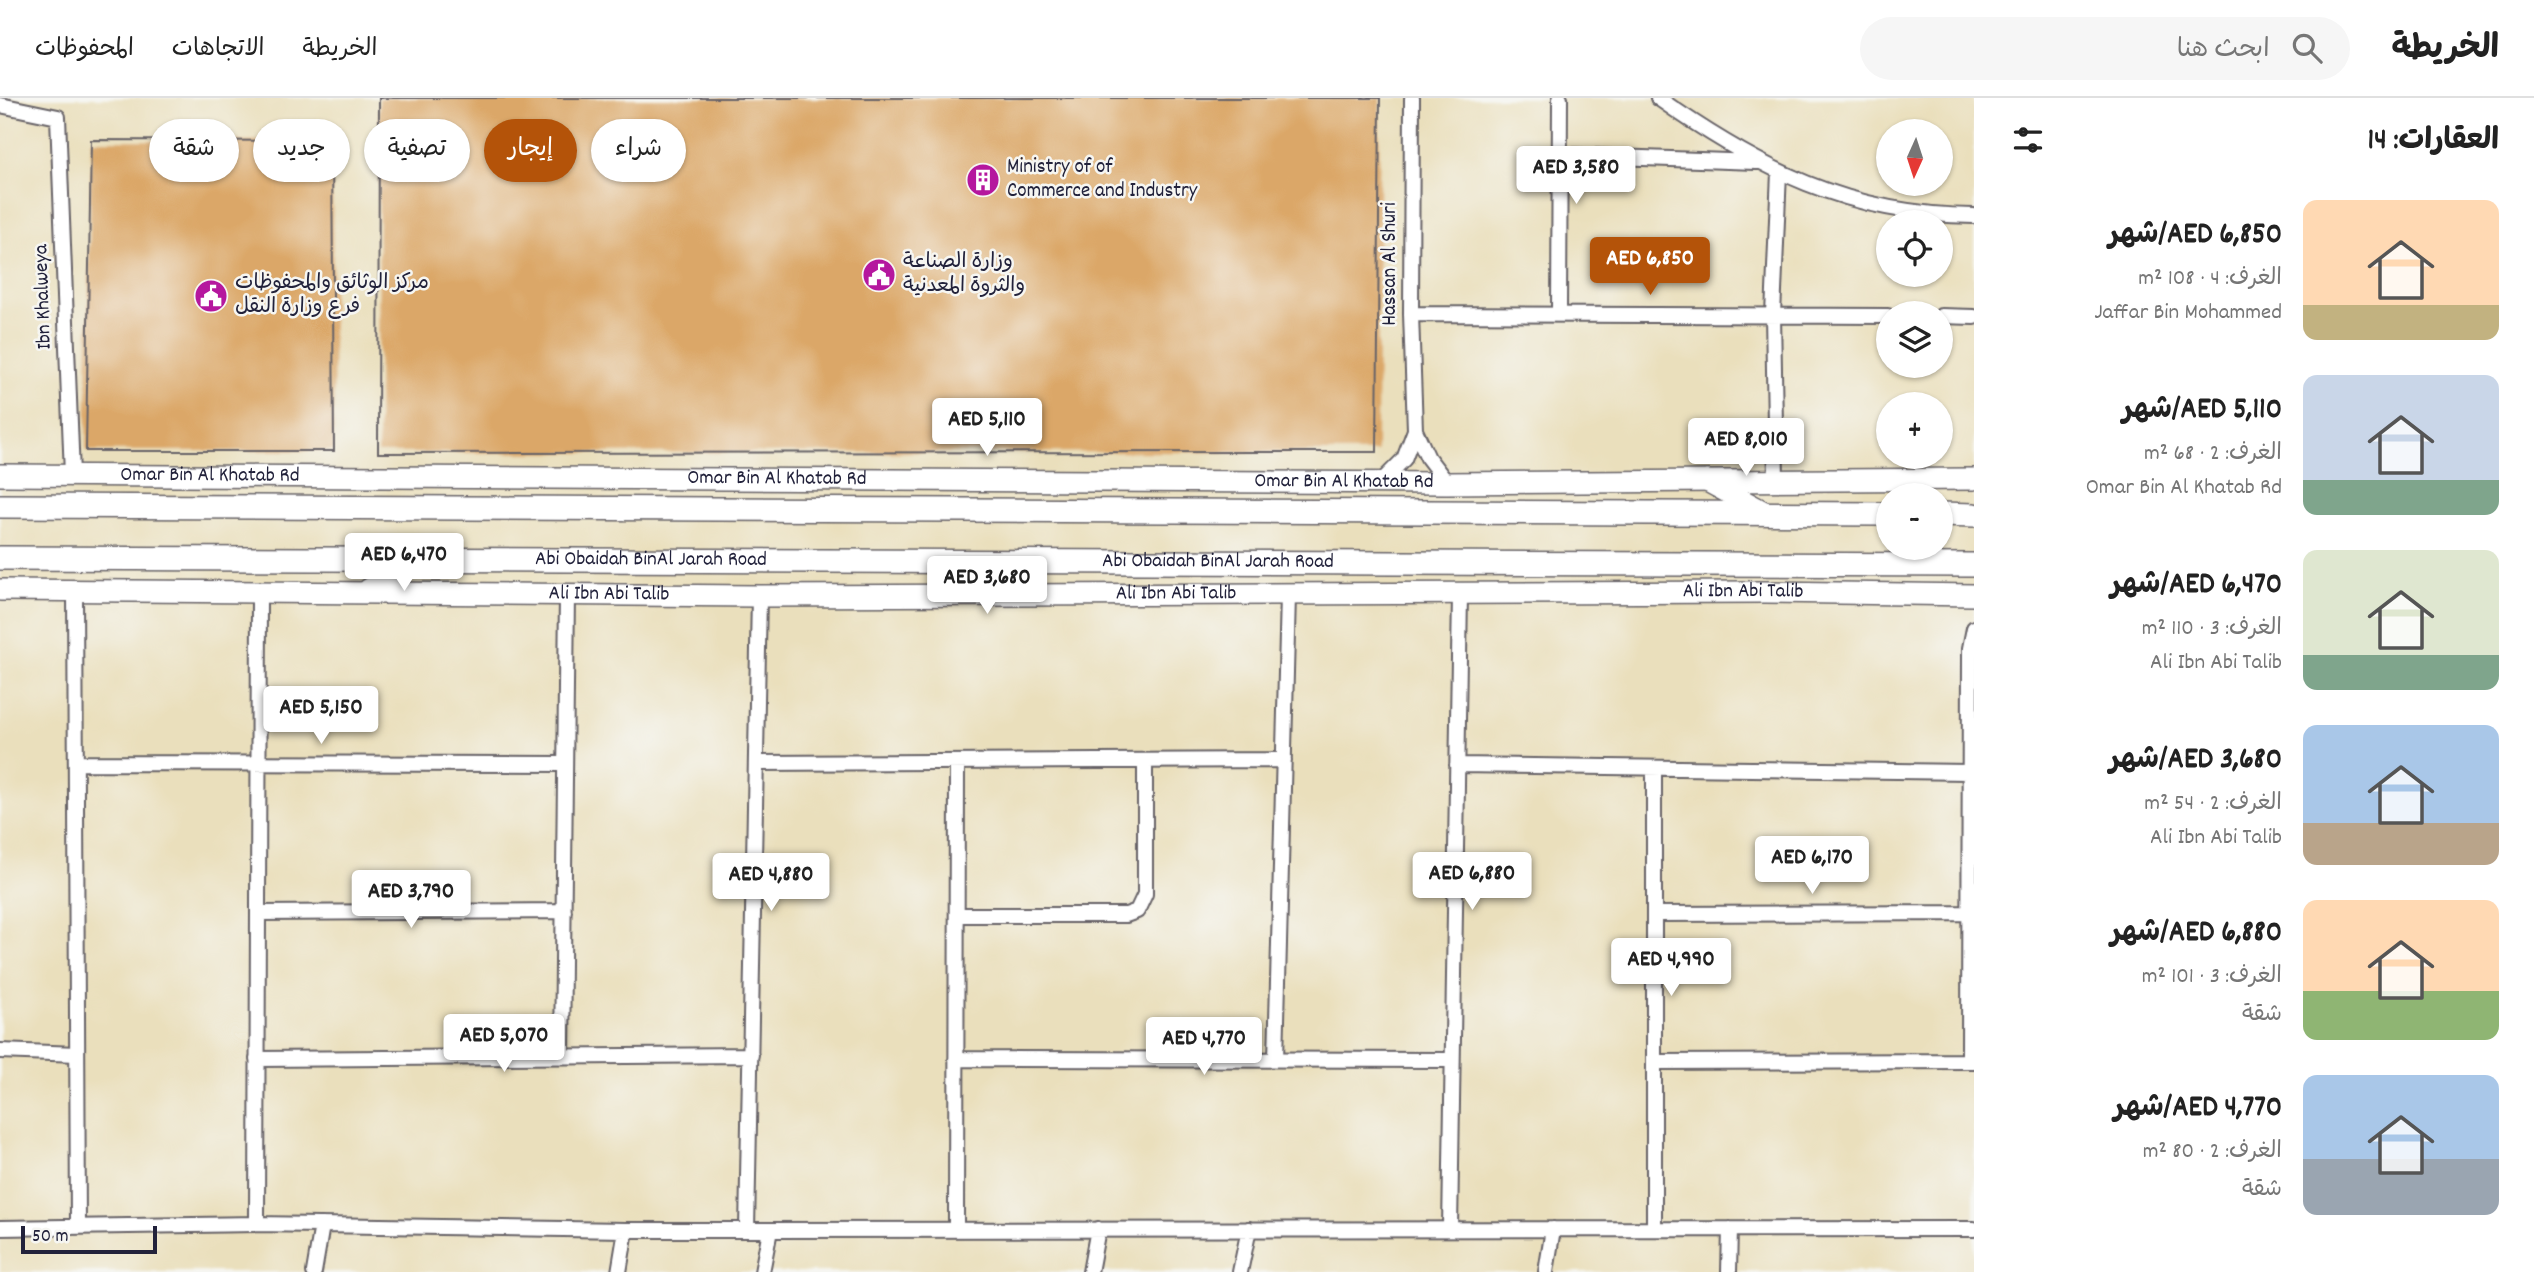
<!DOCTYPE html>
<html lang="ar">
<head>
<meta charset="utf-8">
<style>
  body { margin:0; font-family:Dekko,"Playpen Sans Arabic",sans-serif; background:#f6f6f6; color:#222; direction:rtl; height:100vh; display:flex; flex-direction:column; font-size:26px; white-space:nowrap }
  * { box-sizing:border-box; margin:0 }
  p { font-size:23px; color:#767676 }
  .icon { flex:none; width:38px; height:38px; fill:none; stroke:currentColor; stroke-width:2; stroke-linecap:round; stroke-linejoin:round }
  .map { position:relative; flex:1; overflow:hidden; direction:ltr }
  .drawer { display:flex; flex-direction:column; background:#fff; width:560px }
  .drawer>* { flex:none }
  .top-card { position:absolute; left:21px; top:21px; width:665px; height:63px; direction:rtl; display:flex; gap:14px }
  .needle { width:46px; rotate:183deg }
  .buttons { position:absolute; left:1876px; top:21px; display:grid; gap:14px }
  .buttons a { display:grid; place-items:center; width:77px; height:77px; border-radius:50%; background:#fff; box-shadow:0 2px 5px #0004; font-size:35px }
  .scale { position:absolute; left:21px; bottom:18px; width:136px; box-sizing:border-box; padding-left:7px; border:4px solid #22223b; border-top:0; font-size:19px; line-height:24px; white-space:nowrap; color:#22223b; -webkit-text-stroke:5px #f6f6f2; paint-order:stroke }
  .price { position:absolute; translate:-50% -60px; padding:0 16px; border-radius:7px; background:#fff; color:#222; font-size:23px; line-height:46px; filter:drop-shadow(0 2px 4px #0008) }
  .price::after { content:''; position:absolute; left:50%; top:42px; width:21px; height:16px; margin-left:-10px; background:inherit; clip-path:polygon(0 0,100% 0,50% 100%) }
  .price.selected { background:#b45309; color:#fff }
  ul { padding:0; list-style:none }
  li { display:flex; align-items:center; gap:21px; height:175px; padding:0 35px }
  li span { display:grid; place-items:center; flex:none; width:196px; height:140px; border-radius:14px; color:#555 }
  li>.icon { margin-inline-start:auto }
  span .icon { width:84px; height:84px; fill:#fffc; stroke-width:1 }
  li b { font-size:30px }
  h2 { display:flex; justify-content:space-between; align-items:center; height:84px; padding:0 35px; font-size:30px }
  .chip { padding:0 24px; border-radius:32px; background:#fff; box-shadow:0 2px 5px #0004; font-size:24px; line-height:63px }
  .chip.selected { background:#b45309; color:#fff }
  header { display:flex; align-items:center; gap:42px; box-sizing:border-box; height:98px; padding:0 35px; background:#fff; border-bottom:2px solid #e0e0e0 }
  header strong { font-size:33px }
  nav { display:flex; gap:38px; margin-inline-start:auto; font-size:24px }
  .search { width:490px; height:63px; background:#f6f6f6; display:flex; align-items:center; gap:18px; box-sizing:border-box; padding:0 24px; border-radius:38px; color:#767676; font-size:26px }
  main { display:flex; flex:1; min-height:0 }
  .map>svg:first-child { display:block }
</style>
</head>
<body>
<header>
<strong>الخريطة</strong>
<div class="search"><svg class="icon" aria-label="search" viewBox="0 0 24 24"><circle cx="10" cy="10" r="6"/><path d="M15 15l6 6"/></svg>ابحث هنا</div>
<nav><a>الخريطة</a><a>الاتجاهات</a><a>المحفوظات</a></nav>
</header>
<main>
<section class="drawer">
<h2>العقارات: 14<svg class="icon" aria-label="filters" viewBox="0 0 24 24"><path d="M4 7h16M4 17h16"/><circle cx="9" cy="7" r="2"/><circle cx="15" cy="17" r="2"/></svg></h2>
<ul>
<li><span style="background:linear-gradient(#ffd9b3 75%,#c2b280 0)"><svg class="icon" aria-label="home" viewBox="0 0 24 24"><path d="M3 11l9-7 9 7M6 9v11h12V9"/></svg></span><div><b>AED 6,850/شهر</b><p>الغرف: 4 · 108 m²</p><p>Jaffar Bin Mohammed</p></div></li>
<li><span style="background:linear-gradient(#c9d6e8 75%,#7fa58c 0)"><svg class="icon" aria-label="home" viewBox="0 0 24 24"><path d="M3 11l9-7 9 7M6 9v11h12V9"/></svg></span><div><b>AED 5,110/شهر</b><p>الغرف: 2 · 68 m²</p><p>Omar Bin Al Khatab Rd</p></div></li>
<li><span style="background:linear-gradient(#dfe7d0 75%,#7fa58c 0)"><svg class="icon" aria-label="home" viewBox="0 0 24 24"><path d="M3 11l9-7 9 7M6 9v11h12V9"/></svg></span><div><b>AED 6,470/شهر</b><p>الغرف: 3 · 110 m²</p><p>Ali Ibn Abi Talib</p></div></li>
<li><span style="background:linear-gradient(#a9c7e8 70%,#b9a48a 0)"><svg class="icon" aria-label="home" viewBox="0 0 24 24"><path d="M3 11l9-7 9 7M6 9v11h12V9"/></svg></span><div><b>AED 3,680/شهر</b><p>الغرف: 2 · 54 m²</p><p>Ali Ibn Abi Talib</p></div></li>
<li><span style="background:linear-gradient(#ffd9b3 65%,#8fb573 0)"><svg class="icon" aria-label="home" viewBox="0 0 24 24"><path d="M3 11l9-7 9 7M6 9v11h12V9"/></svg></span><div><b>AED 6,880/شهر</b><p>الغرف: 3 · 101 m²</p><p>شقة</p></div></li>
<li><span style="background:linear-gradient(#a9c7e8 60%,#9aa5b1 0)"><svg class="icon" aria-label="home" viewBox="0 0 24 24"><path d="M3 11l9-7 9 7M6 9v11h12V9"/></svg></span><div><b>AED 4,770/شهر</b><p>الغرف: 2 · 80 m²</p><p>شقة</p></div></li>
</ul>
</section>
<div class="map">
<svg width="1974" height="1174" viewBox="0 0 1974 1174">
  <rect width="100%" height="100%" fill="#f6f6f2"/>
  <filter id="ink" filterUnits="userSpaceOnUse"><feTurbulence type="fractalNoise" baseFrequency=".0143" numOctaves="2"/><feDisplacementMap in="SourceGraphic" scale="14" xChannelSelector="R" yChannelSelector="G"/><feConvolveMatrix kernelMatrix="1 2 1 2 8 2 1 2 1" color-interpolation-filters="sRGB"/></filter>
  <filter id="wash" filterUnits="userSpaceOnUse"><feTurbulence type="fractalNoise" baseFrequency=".00686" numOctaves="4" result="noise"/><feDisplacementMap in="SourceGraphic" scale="28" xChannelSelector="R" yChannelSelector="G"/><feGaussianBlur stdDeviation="1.57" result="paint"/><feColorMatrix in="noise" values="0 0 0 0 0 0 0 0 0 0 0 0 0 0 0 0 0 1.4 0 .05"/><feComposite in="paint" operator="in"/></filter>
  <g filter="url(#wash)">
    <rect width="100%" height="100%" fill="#eadfbc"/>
    <g id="blocks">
      <path fill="#dba767" d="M379,0H1380L1377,354L378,355Z
        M91,42L332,43L334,353H86Z"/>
    </g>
  </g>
  <g filter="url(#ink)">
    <use href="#blocks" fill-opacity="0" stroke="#686468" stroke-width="2"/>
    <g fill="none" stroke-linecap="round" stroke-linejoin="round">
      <defs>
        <path id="street" d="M1658,0C1759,71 1848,117 1974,118
          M0,7L58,19L72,377
          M1558,57L1756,64
          M1411,216L1888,218
          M1559,216L1560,0
          M1941,218L1974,219
          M1415,332L1428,360L1447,385
          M1776,382L1773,217L1779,74
          M1382,383L1404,361L1415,332L1411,216L1412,0
          M75,492L78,1129
          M76,665L565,666
          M756,665L1284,662
          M1457,667L1969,674
          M258,815L564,813
          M1654,816L1969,815
          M957,817H1126L1137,813L1145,796V663
          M0,953L77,956
          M562,958L567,496
          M257,961L751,957
          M956,961L1452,962
          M1276,961L1288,497
          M1969,963L1970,550L1974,530
          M1654,964L1974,963
          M257,1126L259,493
          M0,1130L257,1126L626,1132L1974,1131
          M956,1131L957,664
          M1450,1131L1460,496
          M1654,1131V670
          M747,1132L759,498
          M314,1174L322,1127
          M619,1174L626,1132
          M762,1174L770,1132
          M1090,1174L1098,1131
          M1240,1174L1249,1131
          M1546,1174L1553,1131
          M1729,1174L1730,1131"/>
        <g id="secondary">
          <path id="s1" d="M0,377L1447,385L1974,381"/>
          <path d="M1707,383L1766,415"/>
          <path id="s2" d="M0,492L759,498L1765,494L1974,497"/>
          <path d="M368,492L420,461"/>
        </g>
        <g id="primary">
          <path d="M0,408L1888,416"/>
          <path d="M1941,416L1974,417"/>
          <path id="s3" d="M0,460L1974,467"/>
        </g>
      </defs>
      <use href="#street" stroke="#686468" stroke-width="18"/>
      <use href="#secondary" stroke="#686468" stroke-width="24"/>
      <use href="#primary" stroke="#686468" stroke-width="26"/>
      <use href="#street" stroke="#fff" stroke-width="14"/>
      <use href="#secondary" stroke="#fff" stroke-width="21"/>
      <use href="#primary" stroke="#fff" stroke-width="23"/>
    </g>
  </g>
  <defs>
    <symbol id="building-disc" viewBox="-11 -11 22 22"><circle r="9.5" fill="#b5179e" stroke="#f6f6f2"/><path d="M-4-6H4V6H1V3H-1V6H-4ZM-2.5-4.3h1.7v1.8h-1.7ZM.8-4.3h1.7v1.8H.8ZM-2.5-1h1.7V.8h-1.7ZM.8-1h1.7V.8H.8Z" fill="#fff"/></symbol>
    <symbol id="civic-disc" viewBox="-11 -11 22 22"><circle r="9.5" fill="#b5179e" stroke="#f6f6f2"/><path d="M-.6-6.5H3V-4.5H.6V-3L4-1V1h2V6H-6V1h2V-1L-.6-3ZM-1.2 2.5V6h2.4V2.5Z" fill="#fff"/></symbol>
  </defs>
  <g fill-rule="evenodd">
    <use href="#building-disc" x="964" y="63" width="38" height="38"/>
    <use href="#civic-disc" x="860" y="158" width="38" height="38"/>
    <use href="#civic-disc" x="192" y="179" width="38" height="38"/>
  </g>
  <g text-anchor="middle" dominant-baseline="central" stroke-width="5" stroke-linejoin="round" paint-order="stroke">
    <g font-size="21" fill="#22223b" stroke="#f6f6f2" text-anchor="start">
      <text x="1007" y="70">Ministry of of<tspan x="1007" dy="24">Commerce and Industry</tspan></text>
      <text x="903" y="165">وزارة الصناعة<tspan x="903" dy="24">والثروة المعدنية</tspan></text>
      <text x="235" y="186">مركز الوثائق والمحفوظات<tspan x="235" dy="24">فرع وزارة النقل</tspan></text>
    </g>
    <g font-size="21" fill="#22223b" stroke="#f6f6f2">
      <text transform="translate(1391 166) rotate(-90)">Hassan Al Shuri</text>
      <text transform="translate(44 199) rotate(-92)">Ibn Khalweya</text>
      <text stroke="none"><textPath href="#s1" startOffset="210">Omar Bin Al Khatab Rd</textPath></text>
      <text stroke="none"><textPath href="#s1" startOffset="777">Omar Bin Al Khatab Rd</textPath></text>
      <text stroke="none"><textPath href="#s1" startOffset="1344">Omar Bin Al Khatab Rd</textPath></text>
      <text stroke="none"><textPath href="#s3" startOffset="651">Abi Obaidah BinAl Jarah Road</textPath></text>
      <text stroke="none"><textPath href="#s3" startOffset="1218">Abi Obaidah BinAl Jarah Road</textPath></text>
      <text stroke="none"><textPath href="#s2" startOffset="1743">Ali Ibn Abi Talib</textPath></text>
      <text stroke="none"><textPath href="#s2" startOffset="609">Ali Ibn Abi Talib</textPath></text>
      <text stroke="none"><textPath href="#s2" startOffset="1176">Ali Ibn Abi Talib</textPath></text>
    </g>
  </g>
</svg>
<div class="buttons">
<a><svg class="needle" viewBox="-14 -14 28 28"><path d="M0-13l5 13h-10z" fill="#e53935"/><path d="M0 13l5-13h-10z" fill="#767676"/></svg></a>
<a><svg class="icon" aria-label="locate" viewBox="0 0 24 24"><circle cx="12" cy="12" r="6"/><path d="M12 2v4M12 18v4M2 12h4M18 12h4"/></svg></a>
<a><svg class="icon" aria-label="layers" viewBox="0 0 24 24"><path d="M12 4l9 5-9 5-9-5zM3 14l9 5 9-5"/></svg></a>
<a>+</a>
<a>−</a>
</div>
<div class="scale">50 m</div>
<b class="price" style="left:1576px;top:108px">AED 3,580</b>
<b class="price selected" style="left:1650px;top:199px">AED 6,850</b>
<b class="price" style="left:987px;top:360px">AED 5,110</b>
<b class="price" style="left:1746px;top:380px">AED 8,010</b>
<b class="price" style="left:404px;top:495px">AED 6,470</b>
<b class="price" style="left:987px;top:518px">AED 3,680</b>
<b class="price" style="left:321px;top:648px">AED 5,150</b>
<b class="price" style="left:1812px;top:798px">AED 6,170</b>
<b class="price" style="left:1472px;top:814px">AED 6,880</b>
<b class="price" style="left:771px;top:815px">AED 4,880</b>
<b class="price" style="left:411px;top:832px">AED 3,790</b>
<b class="price" style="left:1671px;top:900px">AED 4,990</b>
<b class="price" style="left:504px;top:976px">AED 5,070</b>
<b class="price" style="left:1204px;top:979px">AED 4,770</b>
<div class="top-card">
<a class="chip">شراء</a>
<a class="chip selected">إيجار</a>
<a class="chip">تصفية</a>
<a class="chip">جديد</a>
<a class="chip">شقة</a>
</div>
</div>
</main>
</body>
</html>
